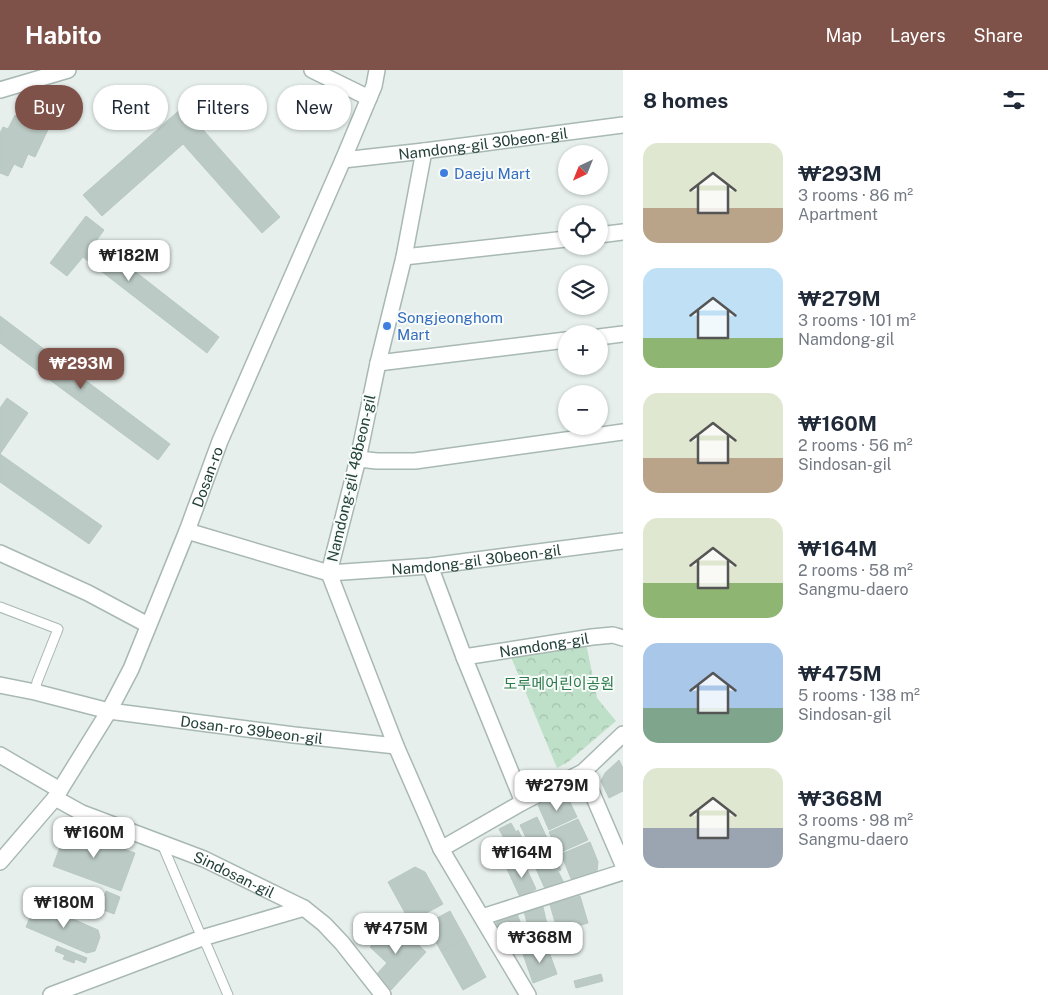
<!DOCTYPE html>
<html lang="en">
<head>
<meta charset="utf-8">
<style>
  body { margin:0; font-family:"Public Sans","Noto Sans KR",sans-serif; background:#f6f6f7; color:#1f2937; height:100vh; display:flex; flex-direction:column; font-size:19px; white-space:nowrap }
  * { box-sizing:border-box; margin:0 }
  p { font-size:16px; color:#747a83 }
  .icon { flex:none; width:28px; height:28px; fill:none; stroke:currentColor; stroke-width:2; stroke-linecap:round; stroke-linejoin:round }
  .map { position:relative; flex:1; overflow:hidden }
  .sheet { display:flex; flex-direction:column; background:#fff; width:425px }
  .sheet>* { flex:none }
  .banner { position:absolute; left:15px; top:15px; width:475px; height:45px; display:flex; gap:10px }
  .needle { width:32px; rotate:223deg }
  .buttons { position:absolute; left:558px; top:75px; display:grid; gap:10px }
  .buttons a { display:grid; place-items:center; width:50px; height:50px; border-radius:50%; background:#fff; box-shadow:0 1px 4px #0004; font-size:25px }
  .price { position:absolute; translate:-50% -42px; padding:0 11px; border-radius:10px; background:#fff; color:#222; font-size:16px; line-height:32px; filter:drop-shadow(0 1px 2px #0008) }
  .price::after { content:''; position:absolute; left:50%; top:30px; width:15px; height:11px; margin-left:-8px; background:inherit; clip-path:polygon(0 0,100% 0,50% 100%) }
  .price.on { background:#7f5249; color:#fff }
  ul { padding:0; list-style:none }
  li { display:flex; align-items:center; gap:15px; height:125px; padding:0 20px }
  li span { display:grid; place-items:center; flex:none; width:140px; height:100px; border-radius:15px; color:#555 }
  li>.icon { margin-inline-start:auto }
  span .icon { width:60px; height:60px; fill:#fffc; stroke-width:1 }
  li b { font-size:21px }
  h2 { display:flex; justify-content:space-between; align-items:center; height:60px; padding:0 20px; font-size:21px }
  .chip { padding:0 18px; border-radius:22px; background:#fff; box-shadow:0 1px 4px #0004; font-size:18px; line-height:45px }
  .chip.on { background:#7f5249; color:#fff }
  header { display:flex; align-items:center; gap:30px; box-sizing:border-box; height:70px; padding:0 25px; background:#7f5249; color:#fff }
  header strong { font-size:24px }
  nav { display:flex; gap:28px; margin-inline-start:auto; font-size:18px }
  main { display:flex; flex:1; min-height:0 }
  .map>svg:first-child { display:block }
</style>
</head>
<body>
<header>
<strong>Habito</strong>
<nav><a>Map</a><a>Layers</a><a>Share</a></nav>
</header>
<main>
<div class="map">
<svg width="623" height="925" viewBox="0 0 623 925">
  <defs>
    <pattern id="forest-crowns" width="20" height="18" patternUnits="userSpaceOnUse" patternTransform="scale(1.25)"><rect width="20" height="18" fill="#bfe0c8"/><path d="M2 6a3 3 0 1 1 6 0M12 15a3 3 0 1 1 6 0" fill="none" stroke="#a4c1ad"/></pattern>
  </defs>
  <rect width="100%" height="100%" fill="#e6efeb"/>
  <path fill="url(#forest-crowns)" d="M586,573L597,628L616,651L568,692L557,698L511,587Z"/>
  <path fill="#bbcac4" stroke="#b8c9c2" d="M183,37L280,147L262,163L183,74L102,146L83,125Z
    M27,38L53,49L35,87L28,84L22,98L14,94L8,106L0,103V63L3,57L8,59L15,45L22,49Z
    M86,146L104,160L96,171L219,267L207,283L83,187L67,206L50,193Z
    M0,246L170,374L158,390L0,273Z
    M7,328L28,343L0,384V338Z
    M0,384L102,456L89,474L0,412Z
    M619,690L623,698V721L609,728L601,711L605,703Z
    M557,726L569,730L577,747L549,760L538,735Z
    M537,747L547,768L530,776L520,755Z
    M578,749L588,770L559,783L549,762Z
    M511,753L516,762L518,760L528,780L514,787L499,759Z
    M67,758L135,783L121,821L53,796Z
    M590,772L598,792L597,801L572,811L561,784Z
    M551,774L558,788L556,789L561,800L558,801L564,813L546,821L529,783Z
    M523,791L536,819L520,827L507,799Z
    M415,797L425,802L443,834L410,852L388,812Z
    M106,821L120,827L114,844L101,839L103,834L97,832L100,825L104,827Z
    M580,826L588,853L558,862L550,835Z
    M36,833L98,860L100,867L95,881L87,883L26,857Z
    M543,837L550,867L532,872L524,841Z
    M450,841L465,868L441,881L426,854Z
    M517,844L528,871L507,879L496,852Z
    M394,852L426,882L391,920L375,906L387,893L370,877Z
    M465,868L486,907L463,920L441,881Z
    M57,876L87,888L85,893L75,889L74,893L63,889L65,885L55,881Z
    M547,876L557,904L533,913L523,884Z
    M601,904L603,911L576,918L574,911Z"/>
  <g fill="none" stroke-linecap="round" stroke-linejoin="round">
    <defs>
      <path id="lane" d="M0,537L58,559L37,612L35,622
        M162,774L202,868L207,876L228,925"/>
      <g id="street">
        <path d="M312,0L369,28"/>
        <path d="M0,20L68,0"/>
        <path d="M424,81L404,187L378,293L358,389L329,503L396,676L441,779L528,925"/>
        <path id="s1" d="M343,90L424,81L623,55"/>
        <path d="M599,165L623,162"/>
        <path d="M404,187L566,169"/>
        <path d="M599,267L623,264"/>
        <path d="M378,293L566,270"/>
        <path d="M358,389L377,391H415L623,362"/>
        <path id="s2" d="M187,461L329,503L430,496L623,471"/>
        <path d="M0,483L88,523L148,555"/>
        <path d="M430,496L464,587L523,732"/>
        <path id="s3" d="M464,587L592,567L613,565L623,568"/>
        <path id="s4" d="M0,615L35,622L109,641L294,665L396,676"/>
        <path d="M0,685L60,720"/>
        <path d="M583,702L623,795"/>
        <path id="s5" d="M55,728L82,743L204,789L304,838L324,854L342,873L383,925"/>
        <path d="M441,779L523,732L583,702L623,664"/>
        <path id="s6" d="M0,792L55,728L109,641L131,599L187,461L220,371L343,90L374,16L377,0"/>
        <path d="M482,847L623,802"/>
        <path d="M51,925L202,868L304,838"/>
      </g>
    </defs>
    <use href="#lane" stroke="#a8b8b2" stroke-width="11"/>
    <use href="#street" stroke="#a8b8b2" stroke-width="18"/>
    <use href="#lane" stroke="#fff" stroke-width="9"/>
    <use href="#street" stroke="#fff" stroke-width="15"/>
  </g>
  <g fill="#3f7fe0" stroke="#f7fbf9" stroke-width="2">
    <circle cx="444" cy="103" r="5"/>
    <circle cx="387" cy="256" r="5"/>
  </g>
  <g text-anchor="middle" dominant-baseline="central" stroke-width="4" stroke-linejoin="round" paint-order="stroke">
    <g font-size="15" fill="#24423a" stroke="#f7fbf9">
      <text stroke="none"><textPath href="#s1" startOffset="141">Namdong-gil 30beon-gil</textPath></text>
      <text stroke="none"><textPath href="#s6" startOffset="441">Dosan-ro</textPath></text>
      <text transform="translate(351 408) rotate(-77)">Namdong-gil 48beon-gil</text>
      <text stroke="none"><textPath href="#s2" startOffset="296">Namdong-gil 30beon-gil</textPath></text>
      <text stroke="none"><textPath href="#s3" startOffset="81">Namdong-gil</textPath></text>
      <text stroke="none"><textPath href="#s4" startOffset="256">Dosan-ro 39beon-gil</textPath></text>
      <text stroke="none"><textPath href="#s5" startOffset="195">Sindosan-gil</textPath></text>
    </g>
    <g font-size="15" fill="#366cbe" stroke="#f7fbf9" text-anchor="start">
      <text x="454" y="103">Daeju Mart</text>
      <text x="397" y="247">Songjeonghom<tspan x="397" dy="17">Mart</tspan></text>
    </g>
    <g font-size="15" fill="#2d7a4b" stroke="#f7fbf9">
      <text x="559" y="613">도루메어린이공원</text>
    </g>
  </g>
</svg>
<div class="buttons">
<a><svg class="needle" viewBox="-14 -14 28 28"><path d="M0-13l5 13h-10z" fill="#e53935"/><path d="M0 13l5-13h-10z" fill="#747a83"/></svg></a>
<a><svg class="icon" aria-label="locate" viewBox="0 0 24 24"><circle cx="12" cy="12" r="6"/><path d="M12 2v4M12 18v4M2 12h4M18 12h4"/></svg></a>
<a><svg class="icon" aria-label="layers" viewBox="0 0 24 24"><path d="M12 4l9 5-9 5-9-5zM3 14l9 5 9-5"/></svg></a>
<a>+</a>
<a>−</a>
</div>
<b class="price" style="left:129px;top:212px">₩182M</b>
<b class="price on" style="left:81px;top:320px">₩293M</b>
<b class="price" style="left:557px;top:742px">₩279M</b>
<b class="price" style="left:94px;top:789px">₩160M</b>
<b class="price" style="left:522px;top:809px">₩164M</b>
<b class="price" style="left:64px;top:859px">₩180M</b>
<b class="price" style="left:396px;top:885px">₩475M</b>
<b class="price" style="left:540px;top:894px">₩368M</b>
<div class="banner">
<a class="chip on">Buy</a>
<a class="chip">Rent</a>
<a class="chip">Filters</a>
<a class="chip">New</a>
</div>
</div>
<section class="sheet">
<h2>8 homes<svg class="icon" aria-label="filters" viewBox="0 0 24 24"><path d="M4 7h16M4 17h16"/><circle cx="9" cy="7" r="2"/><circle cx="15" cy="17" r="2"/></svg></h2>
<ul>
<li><span style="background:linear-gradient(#dfe7d0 65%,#b9a48a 0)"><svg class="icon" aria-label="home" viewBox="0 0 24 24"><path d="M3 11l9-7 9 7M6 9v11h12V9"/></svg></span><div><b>₩293M</b><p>3 rooms · 86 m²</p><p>Apartment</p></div></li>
<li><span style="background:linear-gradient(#bfe0f5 70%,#8fb573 0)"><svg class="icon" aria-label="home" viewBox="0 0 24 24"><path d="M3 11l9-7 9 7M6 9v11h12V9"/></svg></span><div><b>₩279M</b><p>3 rooms · 101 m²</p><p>Namdong-gil</p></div></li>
<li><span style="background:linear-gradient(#dfe7d0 65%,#b9a48a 0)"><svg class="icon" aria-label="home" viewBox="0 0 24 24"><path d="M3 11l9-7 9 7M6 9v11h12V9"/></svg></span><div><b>₩160M</b><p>2 rooms · 56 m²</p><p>Sindosan-gil</p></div></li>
<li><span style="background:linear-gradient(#dfe7d0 65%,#8fb573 0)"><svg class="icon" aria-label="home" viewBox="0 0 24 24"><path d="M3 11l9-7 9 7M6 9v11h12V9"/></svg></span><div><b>₩164M</b><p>2 rooms · 58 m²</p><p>Sangmu-daero</p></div></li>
<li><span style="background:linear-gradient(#a9c7e8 65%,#7fa58c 0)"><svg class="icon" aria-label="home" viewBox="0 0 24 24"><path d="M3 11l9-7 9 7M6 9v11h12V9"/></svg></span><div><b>₩475M</b><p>5 rooms · 138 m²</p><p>Sindosan-gil</p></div></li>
<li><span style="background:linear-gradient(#dfe7d0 60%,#9aa5b1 0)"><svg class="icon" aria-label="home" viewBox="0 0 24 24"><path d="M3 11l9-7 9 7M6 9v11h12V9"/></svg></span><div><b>₩368M</b><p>3 rooms · 98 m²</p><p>Sangmu-daero</p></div></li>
</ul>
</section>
</main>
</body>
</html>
